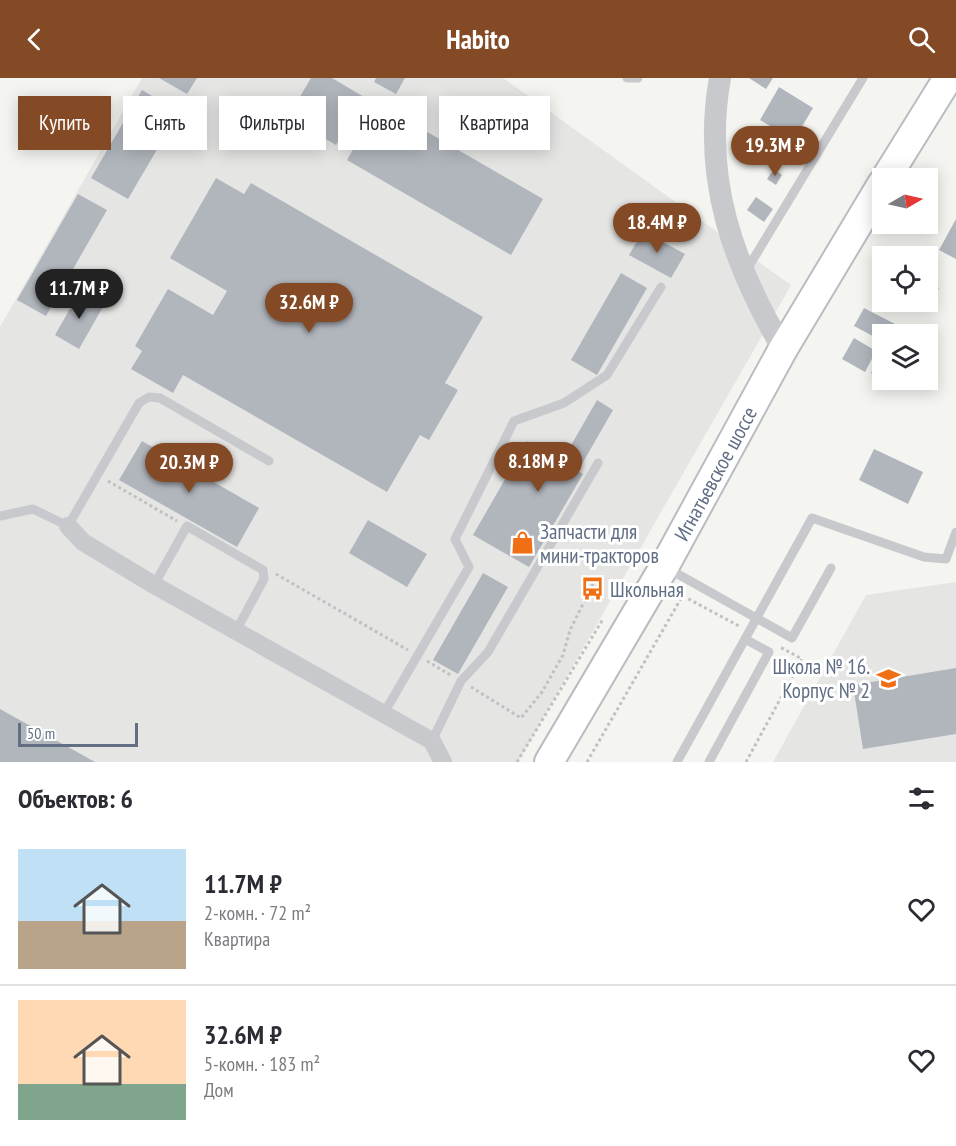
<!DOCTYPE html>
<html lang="ru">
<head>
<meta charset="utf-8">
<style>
  body { margin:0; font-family:"PT Sans Narrow",sans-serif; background:#f7f7f7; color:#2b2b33; height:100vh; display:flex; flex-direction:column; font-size:22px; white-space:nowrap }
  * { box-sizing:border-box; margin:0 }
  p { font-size:20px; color:#7c7c81 }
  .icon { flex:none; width:33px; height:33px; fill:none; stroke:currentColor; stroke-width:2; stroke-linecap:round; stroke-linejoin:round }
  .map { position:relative; height:684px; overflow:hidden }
  .panel { display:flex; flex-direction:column; background:#fff; flex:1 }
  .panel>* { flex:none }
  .guide { position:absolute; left:18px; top:18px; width:600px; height:54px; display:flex; gap:12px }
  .needle { width:39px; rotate:81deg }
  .tools { position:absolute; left:872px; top:90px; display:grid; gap:12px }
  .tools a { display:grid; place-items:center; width:66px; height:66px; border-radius:0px; background:#fff; box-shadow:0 3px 15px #0003; font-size:30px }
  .scale { position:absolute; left:18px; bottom:15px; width:120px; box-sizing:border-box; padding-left:6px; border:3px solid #616e84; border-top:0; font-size:16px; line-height:21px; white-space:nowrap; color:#616e84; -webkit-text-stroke:4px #fff; paint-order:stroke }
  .price { position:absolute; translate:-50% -51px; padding:0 14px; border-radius:21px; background:#844a25; color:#fff; font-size:20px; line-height:39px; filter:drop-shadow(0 2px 3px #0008) }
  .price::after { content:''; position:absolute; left:50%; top:36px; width:18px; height:14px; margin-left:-9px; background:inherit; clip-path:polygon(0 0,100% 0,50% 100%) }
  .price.on { background:#222; color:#fff }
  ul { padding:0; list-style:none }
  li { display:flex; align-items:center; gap:18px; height:150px; padding:0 18px }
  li+li { border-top:2px solid #e1e1e2 }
  li span { display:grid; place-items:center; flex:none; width:168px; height:120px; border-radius:0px; color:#555 }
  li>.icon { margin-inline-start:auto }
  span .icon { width:72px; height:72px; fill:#fffc; stroke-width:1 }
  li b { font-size:26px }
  h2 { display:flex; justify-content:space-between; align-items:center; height:72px; padding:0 18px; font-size:26px }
  .chip { padding:0 21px; border-radius:0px; background:#fff; box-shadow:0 3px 15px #0003; font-size:21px; line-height:54px }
  .chip.on { background:#844a25; color:#fff }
  header { display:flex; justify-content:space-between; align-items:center; height:78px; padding:0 18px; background:#844a25; color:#fff; font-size:27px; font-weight:700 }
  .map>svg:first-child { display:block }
</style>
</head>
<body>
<header><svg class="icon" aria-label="back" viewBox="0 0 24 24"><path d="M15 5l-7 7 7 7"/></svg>Habito<svg class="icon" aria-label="search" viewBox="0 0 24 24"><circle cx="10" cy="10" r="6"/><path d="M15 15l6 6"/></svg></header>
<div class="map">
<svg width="956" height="684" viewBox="0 0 956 684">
  <rect width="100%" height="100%" fill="#f4f5f0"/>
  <path fill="#e5e5e4" d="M142,0H503L791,207L518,684H0V249Z
    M956,504V684H773L866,517Z"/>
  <path fill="#b1b6bd" d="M159,0H197L187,16Z
    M311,0H332L364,19L336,67L288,39Z
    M376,0H405L396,16L374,4Z
    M749,0H773L766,11Z
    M779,9L813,30L794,62L760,42Z
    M142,12L179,34L128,121L91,100Z
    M379,26L543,121L511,177L347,82Z
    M774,91L782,97L776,107L767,101Z
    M216,100L244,116L251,105L483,239L445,305L458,312L429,362L420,357L387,414L183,297L173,315L131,291L142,273L135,268L168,211L213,237L227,213L170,180Z
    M78,116L107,132L46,238L17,222Z
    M756,119L773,131L764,144L747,132Z
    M956,141V181L939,172Z
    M643,153L685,176L671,200L629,177Z
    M621,195L647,210L597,297L571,282Z
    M927,203L939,210L927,231L914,224H927Z
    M80,213L104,227L79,271L55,257Z
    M864,230L895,246L889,256H882V263L854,248Z
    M854,260L876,273L865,294L842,281Z
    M877,284L882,287L879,299L871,295Z
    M597,322L613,332L578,393L583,396L529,489L473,457L527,363L562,383Z
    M142,363L259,430L237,469L119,402Z
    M874,371L923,394L908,426L859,402Z
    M368,442L427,476L407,509L349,475Z
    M483,495L508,509L458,596L433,582Z
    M956,590V656L863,671L853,607Z
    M0,631L95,684H0Z"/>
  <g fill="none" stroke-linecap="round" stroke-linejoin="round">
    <defs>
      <g id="primary">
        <path d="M886,100L948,0"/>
        <path id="s1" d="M549,684L664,489L783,271L882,106"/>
      </g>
    </defs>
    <use href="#primary" stroke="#b9bcc0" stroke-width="32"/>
    <path stroke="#c0c1c3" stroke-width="3" stroke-dasharray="3 3" stroke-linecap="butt" d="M108,403L177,443
      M276,496L408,572
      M683,518L739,548
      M427,583L452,598
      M471,609L521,640L542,614L563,577L570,552L593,506
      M517,684L603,541
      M587,684L683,517
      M746,684L802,581L780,569"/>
    <path stroke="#c7c9cd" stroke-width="9" d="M627,0H638
      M746,193L863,0
      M0,438L33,431L68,448L139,325L149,319L160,320L269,383
      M667,490L792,560L831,490
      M154,507L187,448L263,492L264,501L236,553
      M384,635L469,489L455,461L514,343L564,325L607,297L661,209
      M432,663L461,603L488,574L598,385
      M677,684L745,561
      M709,684L769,574L745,561L812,440L924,479L946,481L956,454"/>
    <path stroke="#c7c9cd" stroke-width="18" d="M68,448L83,464L154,507L432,663L443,684"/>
    <path stroke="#c7c9cd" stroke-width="22" d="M720,0C702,100 733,186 783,271"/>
    <use href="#primary" stroke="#fff" stroke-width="28"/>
  </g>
  <defs>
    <symbol id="shop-bare" viewBox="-9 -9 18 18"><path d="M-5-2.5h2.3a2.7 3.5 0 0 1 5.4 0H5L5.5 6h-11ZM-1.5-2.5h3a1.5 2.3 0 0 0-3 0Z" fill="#f16f14" stroke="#fff" stroke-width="2.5" paint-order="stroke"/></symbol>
    <symbol id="bus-bare" viewBox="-9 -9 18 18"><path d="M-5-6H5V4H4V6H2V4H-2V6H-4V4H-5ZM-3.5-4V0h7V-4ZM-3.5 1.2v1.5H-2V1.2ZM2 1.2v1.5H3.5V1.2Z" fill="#f16f14" stroke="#fff" stroke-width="2.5" paint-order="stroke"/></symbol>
    <symbol id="school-bare" viewBox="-9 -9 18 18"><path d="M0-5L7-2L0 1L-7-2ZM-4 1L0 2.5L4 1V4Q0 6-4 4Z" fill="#f16f14" stroke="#fff" stroke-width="2.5" paint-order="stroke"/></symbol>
  </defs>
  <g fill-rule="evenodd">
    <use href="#shop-bare" x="506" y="448" width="33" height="33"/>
    <use href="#bus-bare" x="576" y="494" width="33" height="33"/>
    <use href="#school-bare" x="872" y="584" width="33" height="33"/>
  </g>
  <g text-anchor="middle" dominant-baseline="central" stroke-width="6" stroke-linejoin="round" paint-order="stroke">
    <g font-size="21" fill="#616e84" stroke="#fff">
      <text stroke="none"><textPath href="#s1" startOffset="333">Игнатьевское шоссе</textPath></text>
    </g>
    <g font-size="21" fill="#616e84" stroke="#fff" text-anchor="start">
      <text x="540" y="453">Запчасти для<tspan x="540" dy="24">мини-тракторов</tspan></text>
      <text x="610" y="511">Школьная</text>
      <text x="870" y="588" text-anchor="end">Школа № 16.<tspan x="870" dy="24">Корпус № 2</tspan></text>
    </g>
  </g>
</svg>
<div class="tools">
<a><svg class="needle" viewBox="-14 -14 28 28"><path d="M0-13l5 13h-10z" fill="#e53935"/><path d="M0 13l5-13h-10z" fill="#7c7c81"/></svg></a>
<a><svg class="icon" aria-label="locate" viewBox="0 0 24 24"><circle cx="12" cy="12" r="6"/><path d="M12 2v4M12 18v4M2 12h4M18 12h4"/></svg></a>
<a><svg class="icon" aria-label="layers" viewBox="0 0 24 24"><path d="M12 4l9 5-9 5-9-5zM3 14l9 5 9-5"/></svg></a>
</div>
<div class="scale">50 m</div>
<b class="price" style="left:775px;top:99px">19.3M ₽</b>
<b class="price" style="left:657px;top:176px">18.4M ₽</b>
<b class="price on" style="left:79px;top:242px">11.7M ₽</b>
<b class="price" style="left:309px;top:256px">32.6M ₽</b>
<b class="price" style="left:538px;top:415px">8.18M ₽</b>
<b class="price" style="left:189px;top:416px">20.3M ₽</b>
<div class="guide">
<a class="chip on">Купить</a>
<a class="chip">Снять</a>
<a class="chip">Фильтры</a>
<a class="chip">Новое</a>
<a class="chip">Квартира</a>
</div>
</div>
<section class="panel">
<h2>Объектов: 6<svg class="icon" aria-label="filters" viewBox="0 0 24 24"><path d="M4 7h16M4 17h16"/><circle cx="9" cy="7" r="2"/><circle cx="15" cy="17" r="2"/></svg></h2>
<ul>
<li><span style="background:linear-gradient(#bfe0f5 60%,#b9a48a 0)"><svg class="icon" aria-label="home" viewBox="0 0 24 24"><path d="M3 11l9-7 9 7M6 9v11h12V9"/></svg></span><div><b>11.7M ₽</b><p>2-комн. · 72 m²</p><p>Квартира</p></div><svg class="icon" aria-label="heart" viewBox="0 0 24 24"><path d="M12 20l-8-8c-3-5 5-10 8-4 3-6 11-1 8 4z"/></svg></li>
<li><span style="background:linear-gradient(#ffd9b3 70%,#7fa58c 0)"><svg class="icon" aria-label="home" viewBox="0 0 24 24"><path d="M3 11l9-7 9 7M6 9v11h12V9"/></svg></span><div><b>32.6M ₽</b><p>5-комн. · 183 m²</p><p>Дом</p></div><svg class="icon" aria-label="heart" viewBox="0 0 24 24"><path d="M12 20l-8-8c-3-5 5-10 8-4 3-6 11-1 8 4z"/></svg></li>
</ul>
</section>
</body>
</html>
